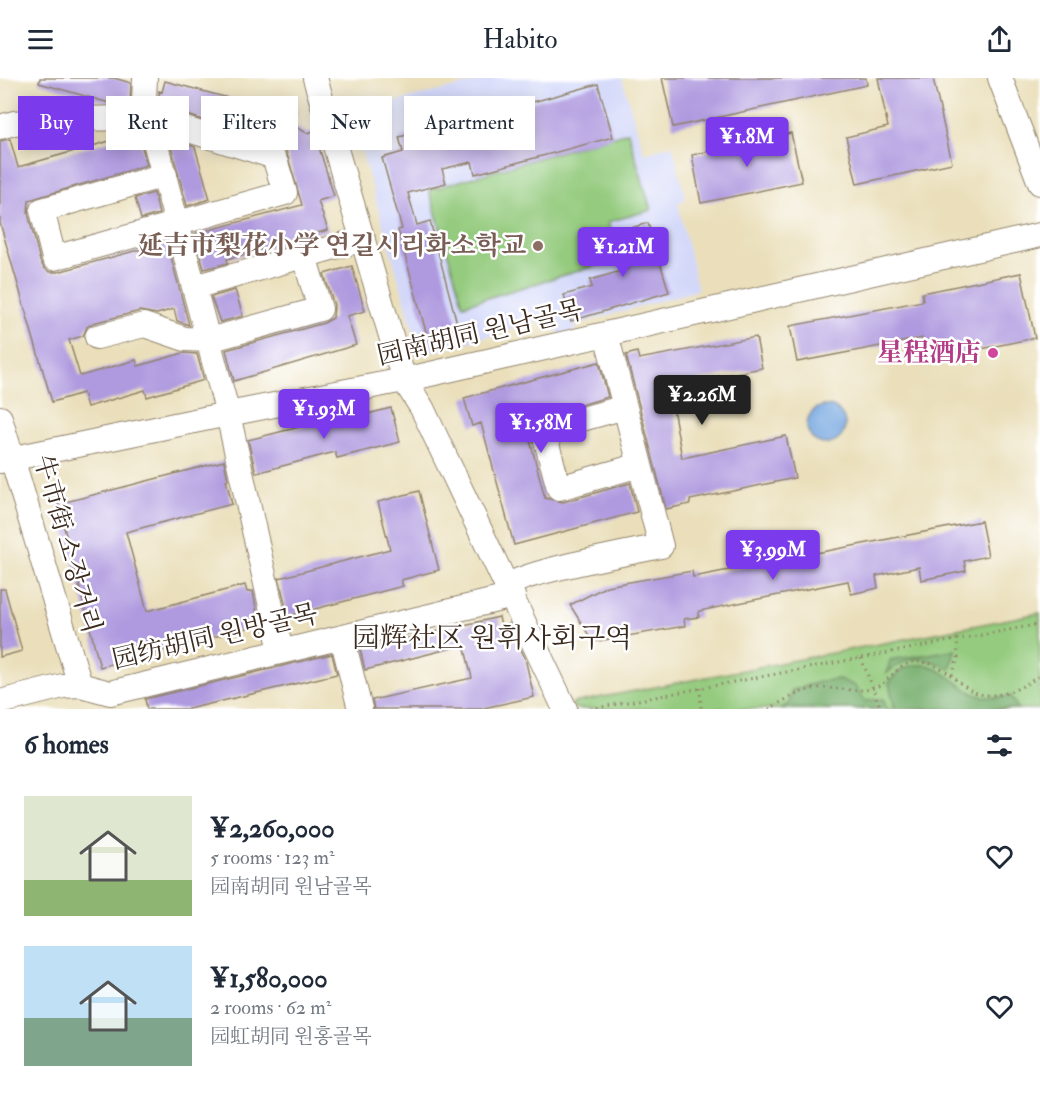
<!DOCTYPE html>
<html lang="en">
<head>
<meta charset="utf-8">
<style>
  body { margin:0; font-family:"IM FELL Double Pica","Noto Serif SC","Noto Serif KR",serif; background:#f6f6f7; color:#1f2937; height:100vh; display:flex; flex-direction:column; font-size:22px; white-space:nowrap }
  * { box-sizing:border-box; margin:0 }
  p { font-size:20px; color:#747a83 }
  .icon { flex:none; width:33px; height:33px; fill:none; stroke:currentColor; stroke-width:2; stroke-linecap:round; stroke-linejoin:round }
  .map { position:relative; height:631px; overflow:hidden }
  .sheet { display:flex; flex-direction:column; background:#fff; flex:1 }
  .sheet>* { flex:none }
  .top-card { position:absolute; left:18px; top:18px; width:600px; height:54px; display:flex; gap:12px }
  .price { position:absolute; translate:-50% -51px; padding:0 14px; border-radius:6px; background:#7c3aed; color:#fff; font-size:20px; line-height:39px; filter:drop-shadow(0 2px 3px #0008) }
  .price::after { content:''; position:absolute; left:50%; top:36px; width:18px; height:14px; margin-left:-9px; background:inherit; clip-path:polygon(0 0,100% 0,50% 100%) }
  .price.on { background:#222; color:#fff }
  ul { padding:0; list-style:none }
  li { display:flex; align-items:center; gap:18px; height:150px; padding:0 24px }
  li span { display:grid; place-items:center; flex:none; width:168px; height:120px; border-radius:0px; color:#555 }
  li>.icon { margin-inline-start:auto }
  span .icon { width:72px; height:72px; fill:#fffc; stroke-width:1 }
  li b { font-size:26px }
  h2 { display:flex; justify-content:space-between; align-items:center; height:72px; padding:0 24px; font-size:26px }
  .tag { padding:0 21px; border-radius:0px; background:#fff; box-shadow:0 3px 15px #0003; font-size:21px; line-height:54px }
  .tag.on { background:#7c3aed; color:#fff }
  header { display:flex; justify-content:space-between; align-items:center; height:78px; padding:0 24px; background:#fff; font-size:27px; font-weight:600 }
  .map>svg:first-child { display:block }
</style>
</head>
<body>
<header><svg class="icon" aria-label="menu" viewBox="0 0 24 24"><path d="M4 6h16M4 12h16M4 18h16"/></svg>Habito<svg class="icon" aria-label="share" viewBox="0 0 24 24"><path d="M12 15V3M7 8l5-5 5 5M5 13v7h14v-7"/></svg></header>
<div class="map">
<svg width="1040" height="631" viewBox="0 0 1040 631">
  <rect width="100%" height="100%" fill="#fff"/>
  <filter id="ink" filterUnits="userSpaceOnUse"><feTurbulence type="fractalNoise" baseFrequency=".0167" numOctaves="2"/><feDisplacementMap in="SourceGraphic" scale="12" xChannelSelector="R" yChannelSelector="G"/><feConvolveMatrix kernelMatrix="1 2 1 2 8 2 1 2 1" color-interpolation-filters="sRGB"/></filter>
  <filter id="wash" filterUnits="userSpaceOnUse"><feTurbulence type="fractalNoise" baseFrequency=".008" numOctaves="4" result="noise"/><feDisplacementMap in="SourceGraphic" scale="24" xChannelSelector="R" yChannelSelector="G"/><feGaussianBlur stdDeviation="1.35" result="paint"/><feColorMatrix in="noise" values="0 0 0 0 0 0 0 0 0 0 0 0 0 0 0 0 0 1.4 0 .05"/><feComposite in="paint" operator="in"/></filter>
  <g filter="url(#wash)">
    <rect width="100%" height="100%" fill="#eadfba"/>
    <path fill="#d3d8f9" d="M492,0H622L644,75L672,67L686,121L678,125L698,212L575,247L576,253L558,257L554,240L432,274L417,265L352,40L355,34Z"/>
    <path fill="#94cb7e" stroke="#687a4e" stroke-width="1.5" d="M628,54L651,132L608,144L619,181L463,227L429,112Z
      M1040,535V631H575L572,625Z"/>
    <path fill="#77af6d" stroke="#596c46" stroke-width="1.5" d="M955,572L950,591C925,578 910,576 887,595L890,582Z
      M928,587C965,602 964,626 1011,618L1018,631H895L889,605C899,590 910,586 928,587Z
      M839,601L855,608L865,623L883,621L887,631H780L789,626L792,612L823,603Z"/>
    <path fill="#73a6df" stroke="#57687e" stroke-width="1.5" d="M807 347a19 19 0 1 1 38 0a19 19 0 1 1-38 0Z"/>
    <g id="blocks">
      <path fill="#af9adf" d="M40,0H114L131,5L130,26H113L39,5Z
        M662,0H866L867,7L673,49Z
        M878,0H933L952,85L857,106L846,59L888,49Z
        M165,3L281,34L282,29L296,33L292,47L307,55L314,53L334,118L318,123L328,152L227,181L228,185L204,191L194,156L302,127L285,69L160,28L159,13L162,14Z
        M598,6L613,59L475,96L472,84L442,91L446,105L408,115L417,147L430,143L459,253L428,261L398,152L402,151L382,80L403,74L399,59L432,51L435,64L464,55L460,44Z
        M138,55L147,87L29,122L28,135L40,183L44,190L50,194H58L167,164L189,247L177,243L174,231L157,236L140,233L93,245L87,249L83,258L69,262L80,298L136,282L138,288L183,275L197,276L204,302L147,319L145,312L87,329L83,315L52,324L0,145V63L10,61L18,89Z
        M791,55L802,104L701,125L692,77Z
        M183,65L195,69L210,121L187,128L171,69Z
        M154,115L159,136L141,141L135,120Z
        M648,145L669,214L571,243L564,217L592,209L590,202L628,191L617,154Z
        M352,188L365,233L347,238L356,267L234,303L226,272L324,245L333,240L334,227L324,196Z
        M1021,195L1035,260L937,280L935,272L925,274L922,260L797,284L790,248L923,223L922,215Z
        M235,212L243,238L220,244L211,219Z
        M756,259L762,290L669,308L682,380L786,358L795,400L690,422V426L666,431L626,277L637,274L639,281Z
        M599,284L608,319L525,343L545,420L563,424L630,405L637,434L514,467L481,345L472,348L464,320Z
        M391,330L400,364L337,380L335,374L256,395L248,362L331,341L332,345Z
        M224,383L228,402H226L232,426L126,454L147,533L245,507L247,514L253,513L259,547L100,589L58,426Z
        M419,413L439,492L401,502L403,508L288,538L279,500L390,471L378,424Z
        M981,443L988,478L964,483L966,493L921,502L919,489L876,498L878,510L851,516L848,503L699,533V539L684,541L685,548L593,564L570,527L607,508L692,493L693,499Z
        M0,511H5L22,573L0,579Z
        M499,539L501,548L509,546L525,580L534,619L479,631H374L372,622L472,600L464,567L365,592L360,571Z
        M332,576L337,596L188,631H147L145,621Z"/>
    </g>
  </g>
  <g filter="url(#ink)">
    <use href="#blocks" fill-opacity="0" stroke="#92846c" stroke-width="1.5"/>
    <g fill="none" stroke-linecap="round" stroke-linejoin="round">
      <defs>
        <path id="minor" d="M145,0L144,23L228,336L281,573
          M315,0L404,302L422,330L565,631
          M1000,0L1040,105
          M0,49L14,45L55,41L150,40L272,78L276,85L285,115L54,180L42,132L165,97
          M194,209L363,161
          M97,259L144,247L185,261L209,262L320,231L304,178
          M625,329L543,352L559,410L640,387
          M0,340L80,607
          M0,383L228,336L404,302L1040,157
          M508,508C520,495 636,473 661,468L606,256
          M342,559L360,631
          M0,624L63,608L80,607L110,615L513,518"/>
      </defs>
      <use href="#minor" stroke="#92846c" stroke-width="26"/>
      <path stroke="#92846c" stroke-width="3" stroke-dasharray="1.5 4.5" stroke-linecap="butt" d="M861,580L881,631
        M952,597L958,580L957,561
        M700,610L701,631
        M591,631L1040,546
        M769,631C783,623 802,611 820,610C834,609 861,615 874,610C891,603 897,585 916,584C936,583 950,597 964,608C988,627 1019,613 1040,597"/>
      <use href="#minor" stroke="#fff" stroke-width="24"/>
    </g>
  </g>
  <circle fill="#8d6e63" stroke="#fff" stroke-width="2" cx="538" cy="168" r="6"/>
  <circle fill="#d1479c" stroke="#fff" stroke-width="2" cx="993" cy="275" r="6"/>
  <g text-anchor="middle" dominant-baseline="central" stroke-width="5" stroke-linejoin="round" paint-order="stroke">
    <g font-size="26" font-weight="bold" fill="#785e54" stroke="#fff" text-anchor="end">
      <text x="526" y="168">延吉市梨花小学 연길시리화소학교</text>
    </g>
    <g font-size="26" fill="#3b2a1e" stroke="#fff">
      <text transform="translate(480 255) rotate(-13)">园南胡同 원남골목</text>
      <text transform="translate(67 466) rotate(74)">牛市街 소장거리</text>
      <text transform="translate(215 559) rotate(-13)">园纺胡同 원방골목</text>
    </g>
    <g font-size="26" font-weight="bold" fill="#b23c85" stroke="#fff" text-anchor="end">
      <text x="981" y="275">星程酒店</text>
    </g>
    <g font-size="28" fill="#3b2a1e" stroke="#fff">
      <text x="492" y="560">园辉社区 원휘사회구역</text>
    </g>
  </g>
</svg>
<b class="price" style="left:747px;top:90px">¥1.8M</b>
<b class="price" style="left:623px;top:200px">¥1.21M</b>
<b class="price on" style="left:702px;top:348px">¥2.26M</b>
<b class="price" style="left:324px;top:362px">¥1.93M</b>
<b class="price" style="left:541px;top:376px">¥1.58M</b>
<b class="price" style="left:773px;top:503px">¥3.99M</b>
<div class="top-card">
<a class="tag on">Buy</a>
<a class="tag">Rent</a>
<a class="tag">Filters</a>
<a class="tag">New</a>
<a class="tag">Apartment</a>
</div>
</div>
<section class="sheet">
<h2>6 homes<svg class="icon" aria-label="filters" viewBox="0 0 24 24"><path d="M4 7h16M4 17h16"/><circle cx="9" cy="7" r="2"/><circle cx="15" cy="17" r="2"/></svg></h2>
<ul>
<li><span style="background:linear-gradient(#dfe7d0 70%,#8fb573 0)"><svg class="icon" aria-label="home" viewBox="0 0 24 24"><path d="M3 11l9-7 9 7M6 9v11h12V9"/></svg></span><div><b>¥2,260,000</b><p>5 rooms · 123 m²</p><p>园南胡同 원남골목</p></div><svg class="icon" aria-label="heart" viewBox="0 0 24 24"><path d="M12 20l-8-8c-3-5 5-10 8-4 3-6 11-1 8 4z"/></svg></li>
<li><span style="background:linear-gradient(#bfe0f5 60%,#7fa58c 0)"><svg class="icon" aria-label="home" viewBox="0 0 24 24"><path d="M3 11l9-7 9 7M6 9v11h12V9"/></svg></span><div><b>¥1,580,000</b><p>2 rooms · 62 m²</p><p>园虹胡同 원홍골목</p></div><svg class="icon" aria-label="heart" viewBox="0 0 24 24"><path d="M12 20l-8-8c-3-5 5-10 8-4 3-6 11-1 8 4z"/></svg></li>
</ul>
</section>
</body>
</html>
